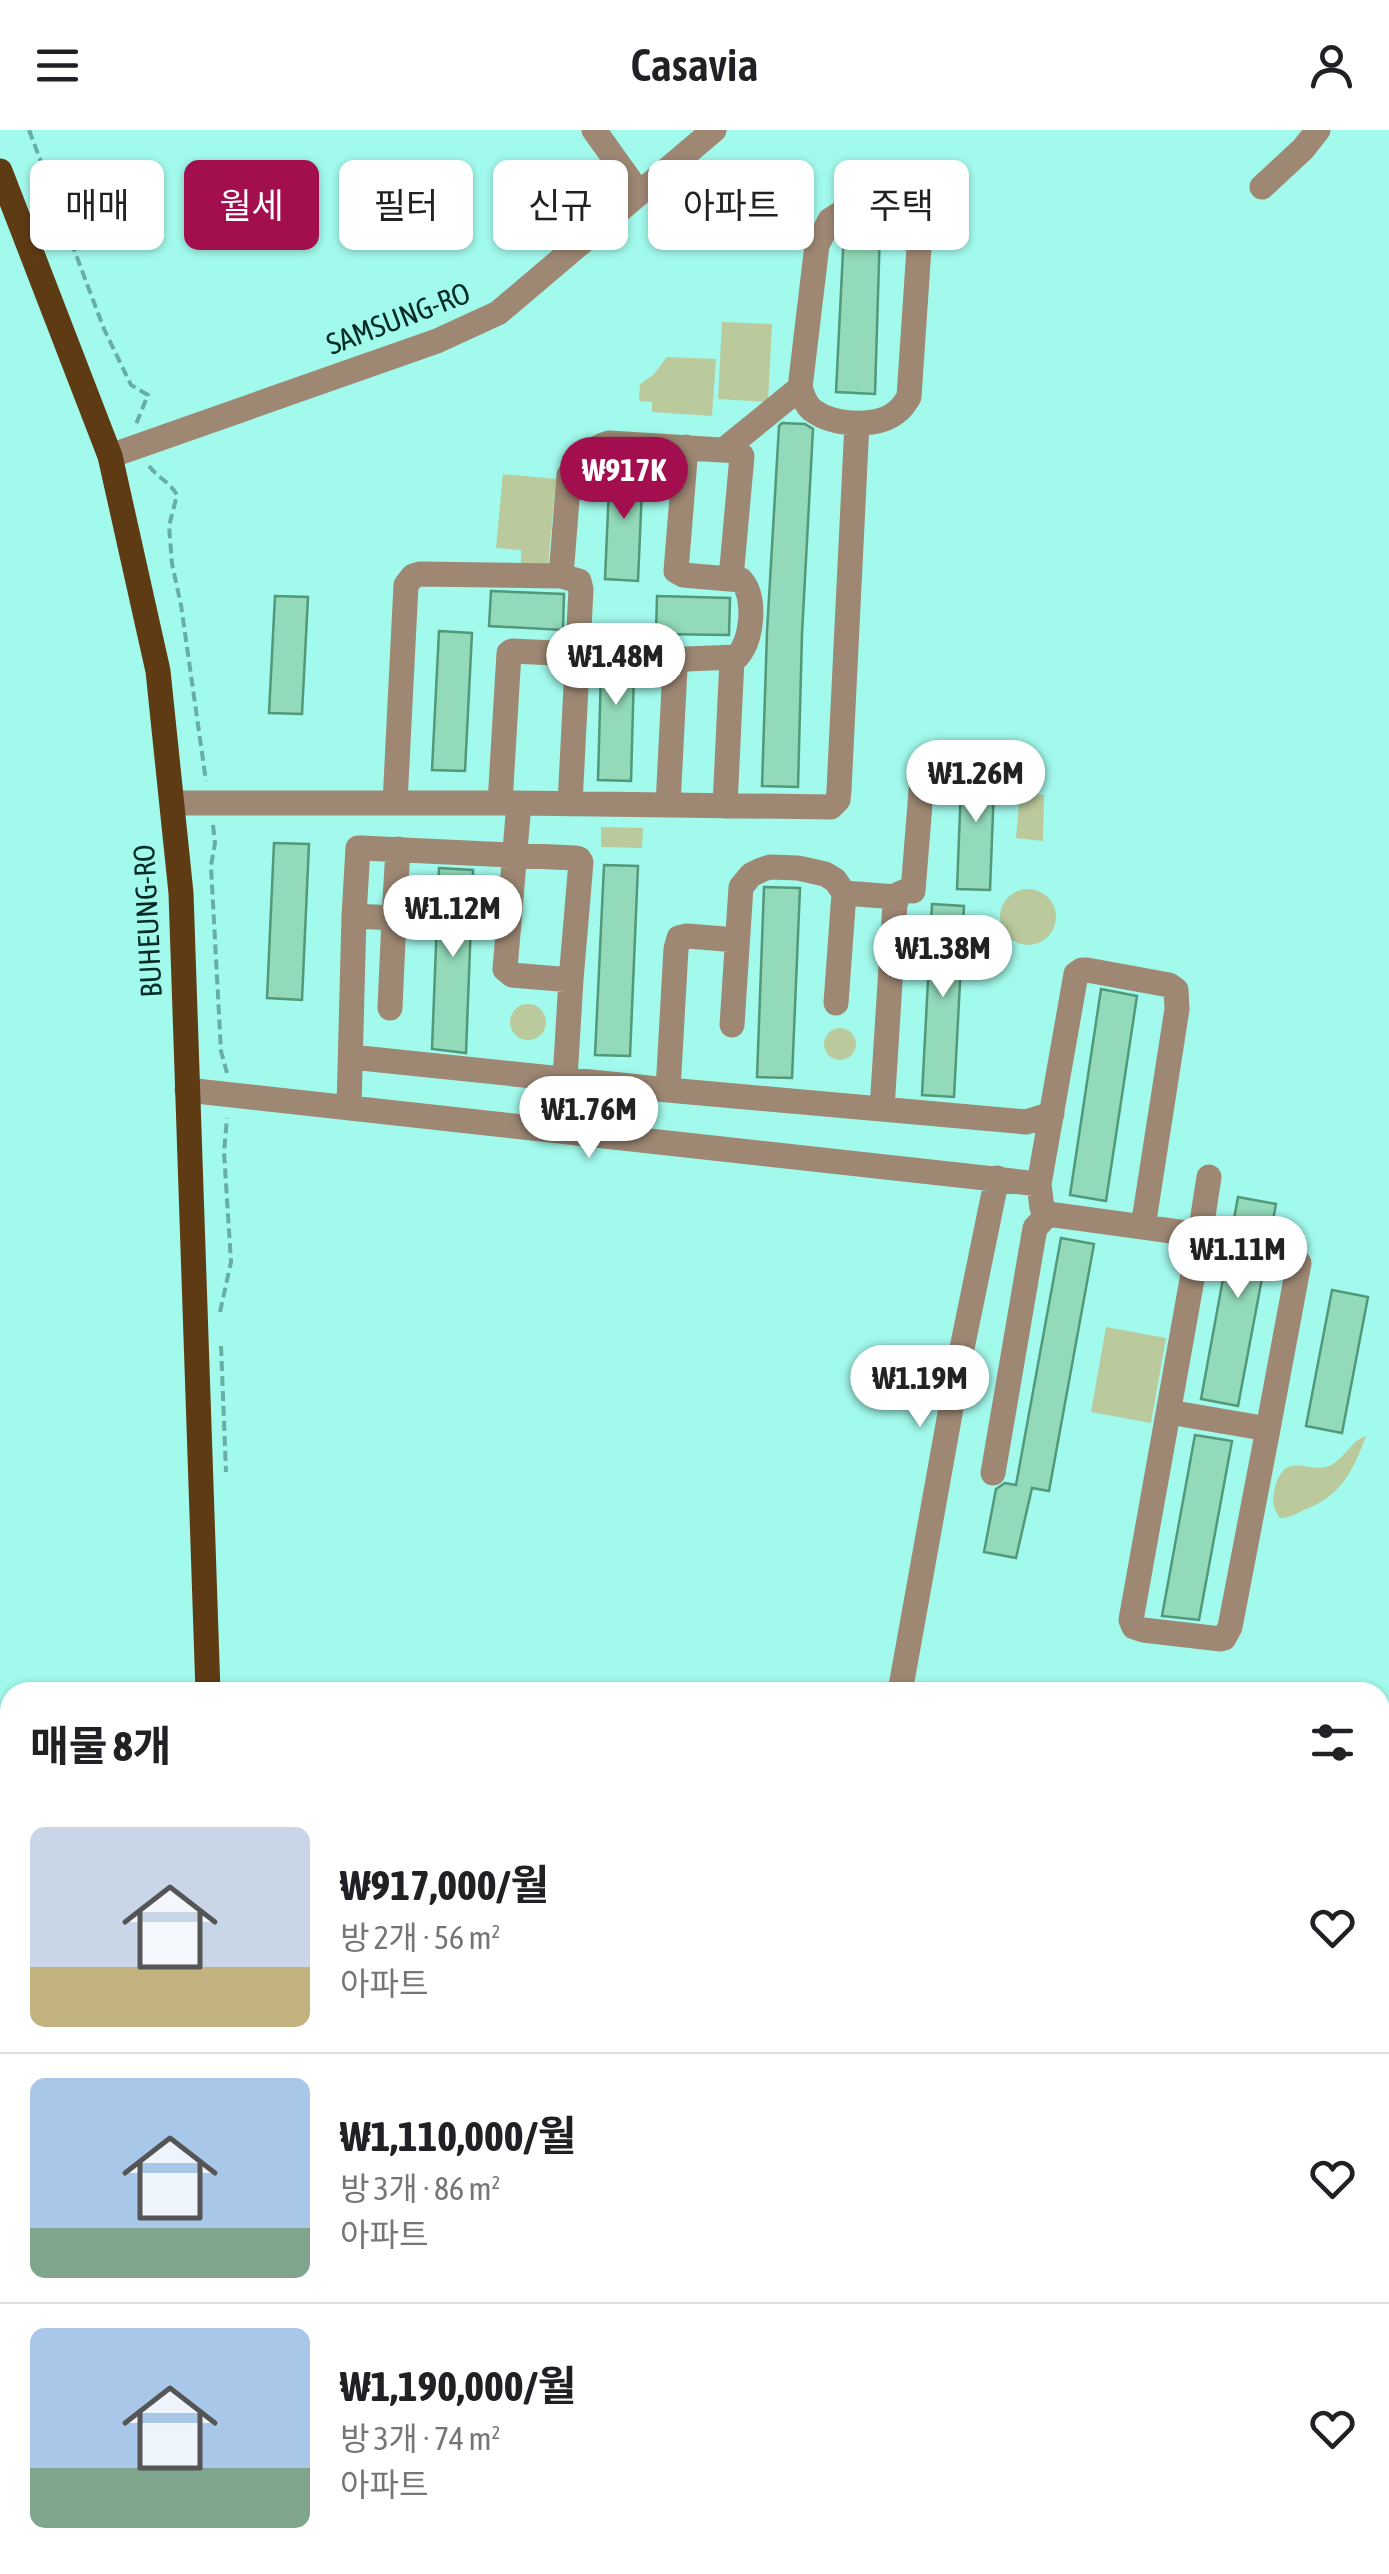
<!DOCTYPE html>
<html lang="ko">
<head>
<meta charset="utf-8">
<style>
  body { margin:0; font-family:"Asap Condensed","Noto Sans KR",sans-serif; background:#f6f6f6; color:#202124; height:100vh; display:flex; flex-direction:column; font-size:38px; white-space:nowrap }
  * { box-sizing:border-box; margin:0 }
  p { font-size:32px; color:#757577 }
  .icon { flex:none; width:55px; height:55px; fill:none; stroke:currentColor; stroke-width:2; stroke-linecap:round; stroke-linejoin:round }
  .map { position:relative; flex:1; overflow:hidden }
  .drawer { position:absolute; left:0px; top:1552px; width:1390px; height:892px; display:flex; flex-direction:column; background:#fff; border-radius:30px 30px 0 0; box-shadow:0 2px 8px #0004 }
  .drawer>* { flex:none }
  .guide { position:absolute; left:30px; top:30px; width:1330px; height:90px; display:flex; gap:20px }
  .price { position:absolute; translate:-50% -85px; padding:0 22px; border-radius:35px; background:#fff; color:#222; font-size:32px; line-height:65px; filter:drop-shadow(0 2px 5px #0008) }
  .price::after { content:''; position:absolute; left:50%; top:60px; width:30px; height:22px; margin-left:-15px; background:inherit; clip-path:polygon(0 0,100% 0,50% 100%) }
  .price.selected { background:#a30f4e; color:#fff }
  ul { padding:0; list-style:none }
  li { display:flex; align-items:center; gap:30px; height:250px; padding:0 30px }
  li+li { border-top:2px solid #e0e0e0 }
  li span { display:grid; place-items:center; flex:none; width:280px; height:200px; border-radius:15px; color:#555 }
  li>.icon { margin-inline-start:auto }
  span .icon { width:120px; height:120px; fill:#fffc; stroke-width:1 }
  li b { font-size:42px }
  h2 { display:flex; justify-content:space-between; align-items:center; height:120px; padding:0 30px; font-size:42px }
  .pill { padding:0 35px; border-radius:15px; background:#fff; box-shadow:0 2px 8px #0004; font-size:35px; line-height:90px }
  .pill.selected { background:#a30f4e; color:#fff }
  header { display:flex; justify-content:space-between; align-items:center; height:130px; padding:0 30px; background:#fff; font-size:45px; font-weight:600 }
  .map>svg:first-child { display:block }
</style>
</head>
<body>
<header><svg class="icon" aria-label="menu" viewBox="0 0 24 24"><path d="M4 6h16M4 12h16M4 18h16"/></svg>Casavia<svg class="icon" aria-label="person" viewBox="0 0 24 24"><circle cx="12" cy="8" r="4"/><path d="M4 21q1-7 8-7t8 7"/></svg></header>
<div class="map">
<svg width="1389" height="2444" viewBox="0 0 1389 2444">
  <rect width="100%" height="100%" fill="#a2faec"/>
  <path fill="#baca9c" d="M722,192L772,194L768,272L718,269Z
    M667,227L716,229L712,286L652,282V272L639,271L640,254L653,245Z
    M503,344L556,349L548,436L521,433V420L496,418Z
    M1020,663L1044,665L1043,711L1016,708Z
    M601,697L643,698L642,718L601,717Z
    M1000 787a28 28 0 1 1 56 0a28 28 0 1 1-56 0Z
    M510 892a18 18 0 1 1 36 0a18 18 0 1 1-36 0Z
    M824 914a16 16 0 1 1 32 0a16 16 0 1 1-32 0Z
    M1106,1197L1166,1208L1151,1293L1091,1282Z
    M1366,1306C1354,1339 1342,1364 1309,1378C1298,1382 1291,1388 1280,1388C1272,1377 1272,1370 1275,1357C1286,1320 1306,1344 1329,1336C1344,1330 1351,1310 1366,1306Z"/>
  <path fill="#92dab9" stroke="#52987a" stroke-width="2.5" d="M848,98L880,99L875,264L836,262L844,101Z
    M782,293L805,294L813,299L802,504L798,657L762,656L767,502L779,296Z
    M610,334L643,336L638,451L605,449Z
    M491,461L564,464L563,500L489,496Z
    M275,466L308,467L302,584L269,583Z
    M657,466L730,468L729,505L656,504Z
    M439,501L472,503L465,641L432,640Z
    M602,504L635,505L631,651L598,650Z
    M962,630L995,631L990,760L957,759Z
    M274,713L309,714L302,870L267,868Z
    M604,735L638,736L630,926L595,925Z
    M439,738L473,740L466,923L432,919Z
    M764,757L800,758L792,948L757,947Z
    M932,774L964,776L954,967L922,965Z
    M1101,859L1137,866L1106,1071L1070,1065Z
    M1238,1067L1276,1074L1238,1276L1201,1269Z
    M1061,1108L1094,1114L1049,1361L1032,1358L1016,1428L984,1422L996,1359L1005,1353L1016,1355Z
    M1332,1160L1368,1167L1342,1303L1306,1296Z
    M1195,1305L1232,1311L1199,1490L1162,1486Z"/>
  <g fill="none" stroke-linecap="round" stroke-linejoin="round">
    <path stroke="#67aea3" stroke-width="4" stroke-dasharray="10 5" stroke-linecap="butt" d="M29,0L104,199L131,255L148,265L136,294
      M149,336C158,348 170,352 177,365L169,396L172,434L181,475L206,651
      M213,695L215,713L211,736L221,921L227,943
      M220,1182L231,1132L224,1022L227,988
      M221,1216L226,1342
      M281,2435L284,2444
      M360,2435L365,2444"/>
    <path stroke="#9e8874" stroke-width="25" d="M594,0L639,63
      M1262,57L1303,19L1318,0
      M869,75C897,75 905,78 920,103L909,267C906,271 904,276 899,280C879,299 834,296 812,280C805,274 803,266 800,258L817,115L830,90L849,78Z
      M725,319L800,258
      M110,326L437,211L498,183L714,0
      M561,446L569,345C579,329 591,318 609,313L738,321L742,326L731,448
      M172,673H519L831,677L838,670L839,660L857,293
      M395,673L406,455L413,446L420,444L561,446L579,451L581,459L570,674
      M500,673L509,523L512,521L576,524
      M668,675L675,538L678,533L686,529L737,527C752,510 757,468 741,450L683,445L676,441L686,317
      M725,676L732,529
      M844,763L896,767
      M354,786L394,788L398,719
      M390,878L394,788
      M732,895L741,757L751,745L761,740L770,737L798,738L825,744L835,750L844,763L836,873
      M351,927L668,960L1026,992L1052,984
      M565,949L571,850
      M187,960L1039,1054L1076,844L1082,840H1087L1169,855L1176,860L1177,879L1143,1097L1048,1084L1042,1078L1039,1054
      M668,960L676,819L679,808L687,806L737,810
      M349,977L354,786L358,718H361L575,728L579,729L581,732L571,850L512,845L505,839L519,673
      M882,979L895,774L899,764L908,760L913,761L922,649
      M1143,1097L1200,1105L1209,1047
      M1169,1282L1268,1299L1230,1497L1224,1508L1221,1509L1143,1500L1134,1497L1131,1490L1200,1105
      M1268,1299L1299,1133
      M993,1343L1035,1098L1048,1084
      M900,1562L960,1228L997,1048
      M1085,2435V2444
      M1355,2444L1375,2435"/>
    <path stroke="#5f3b14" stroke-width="25" d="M0,41L110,326L158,541L181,763L208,1562
      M328,2435L331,2444"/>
  </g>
  <g text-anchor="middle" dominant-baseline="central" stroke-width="10" stroke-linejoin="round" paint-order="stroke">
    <g font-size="30" fill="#042c27" stroke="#a2faec">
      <text transform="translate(398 188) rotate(-21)">SAMSUNG-RO</text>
      <text transform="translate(147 791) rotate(-93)">BUHEUNG-RO</text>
    </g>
  </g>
</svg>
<b class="price selected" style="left:624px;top:392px">₩917K</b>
<b class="price" style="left:616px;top:578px">₩1.48M</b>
<b class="price" style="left:976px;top:695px">₩1.26M</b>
<b class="price" style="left:453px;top:830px">₩1.12M</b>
<b class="price" style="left:943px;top:870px">₩1.38M</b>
<b class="price" style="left:589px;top:1031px">₩1.76M</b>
<b class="price" style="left:1238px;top:1171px">₩1.11M</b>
<b class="price" style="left:920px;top:1300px">₩1.19M</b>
<div class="guide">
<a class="pill">매매</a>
<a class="pill selected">월세</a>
<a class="pill">필터</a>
<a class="pill">신규</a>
<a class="pill">아파트</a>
<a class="pill">주택</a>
</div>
<section class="drawer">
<h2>매물 8개<svg class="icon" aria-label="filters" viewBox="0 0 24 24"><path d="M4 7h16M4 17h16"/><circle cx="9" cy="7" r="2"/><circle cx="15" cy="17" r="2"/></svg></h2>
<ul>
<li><span style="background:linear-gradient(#c9d6e8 70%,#c2b280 0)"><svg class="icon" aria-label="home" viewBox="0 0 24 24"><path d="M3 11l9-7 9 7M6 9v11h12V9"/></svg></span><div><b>₩917,000/월</b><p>방 2개 · 56 m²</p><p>아파트</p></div><svg class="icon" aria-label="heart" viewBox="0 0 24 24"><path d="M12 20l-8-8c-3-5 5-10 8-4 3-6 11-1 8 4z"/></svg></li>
<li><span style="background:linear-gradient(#a9c7e8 75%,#7fa58c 0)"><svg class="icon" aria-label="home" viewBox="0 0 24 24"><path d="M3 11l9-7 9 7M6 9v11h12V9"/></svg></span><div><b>₩1,110,000/월</b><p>방 3개 · 86 m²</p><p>아파트</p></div><svg class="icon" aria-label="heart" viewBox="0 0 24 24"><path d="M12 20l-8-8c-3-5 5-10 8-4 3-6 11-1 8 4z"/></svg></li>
<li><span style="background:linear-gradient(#a9c7e8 70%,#7fa58c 0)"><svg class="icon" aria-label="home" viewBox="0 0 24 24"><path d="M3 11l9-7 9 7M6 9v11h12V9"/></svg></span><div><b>₩1,190,000/월</b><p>방 3개 · 74 m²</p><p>아파트</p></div><svg class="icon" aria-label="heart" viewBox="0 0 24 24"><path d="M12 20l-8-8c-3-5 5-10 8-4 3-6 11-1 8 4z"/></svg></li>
</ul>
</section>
</div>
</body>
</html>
